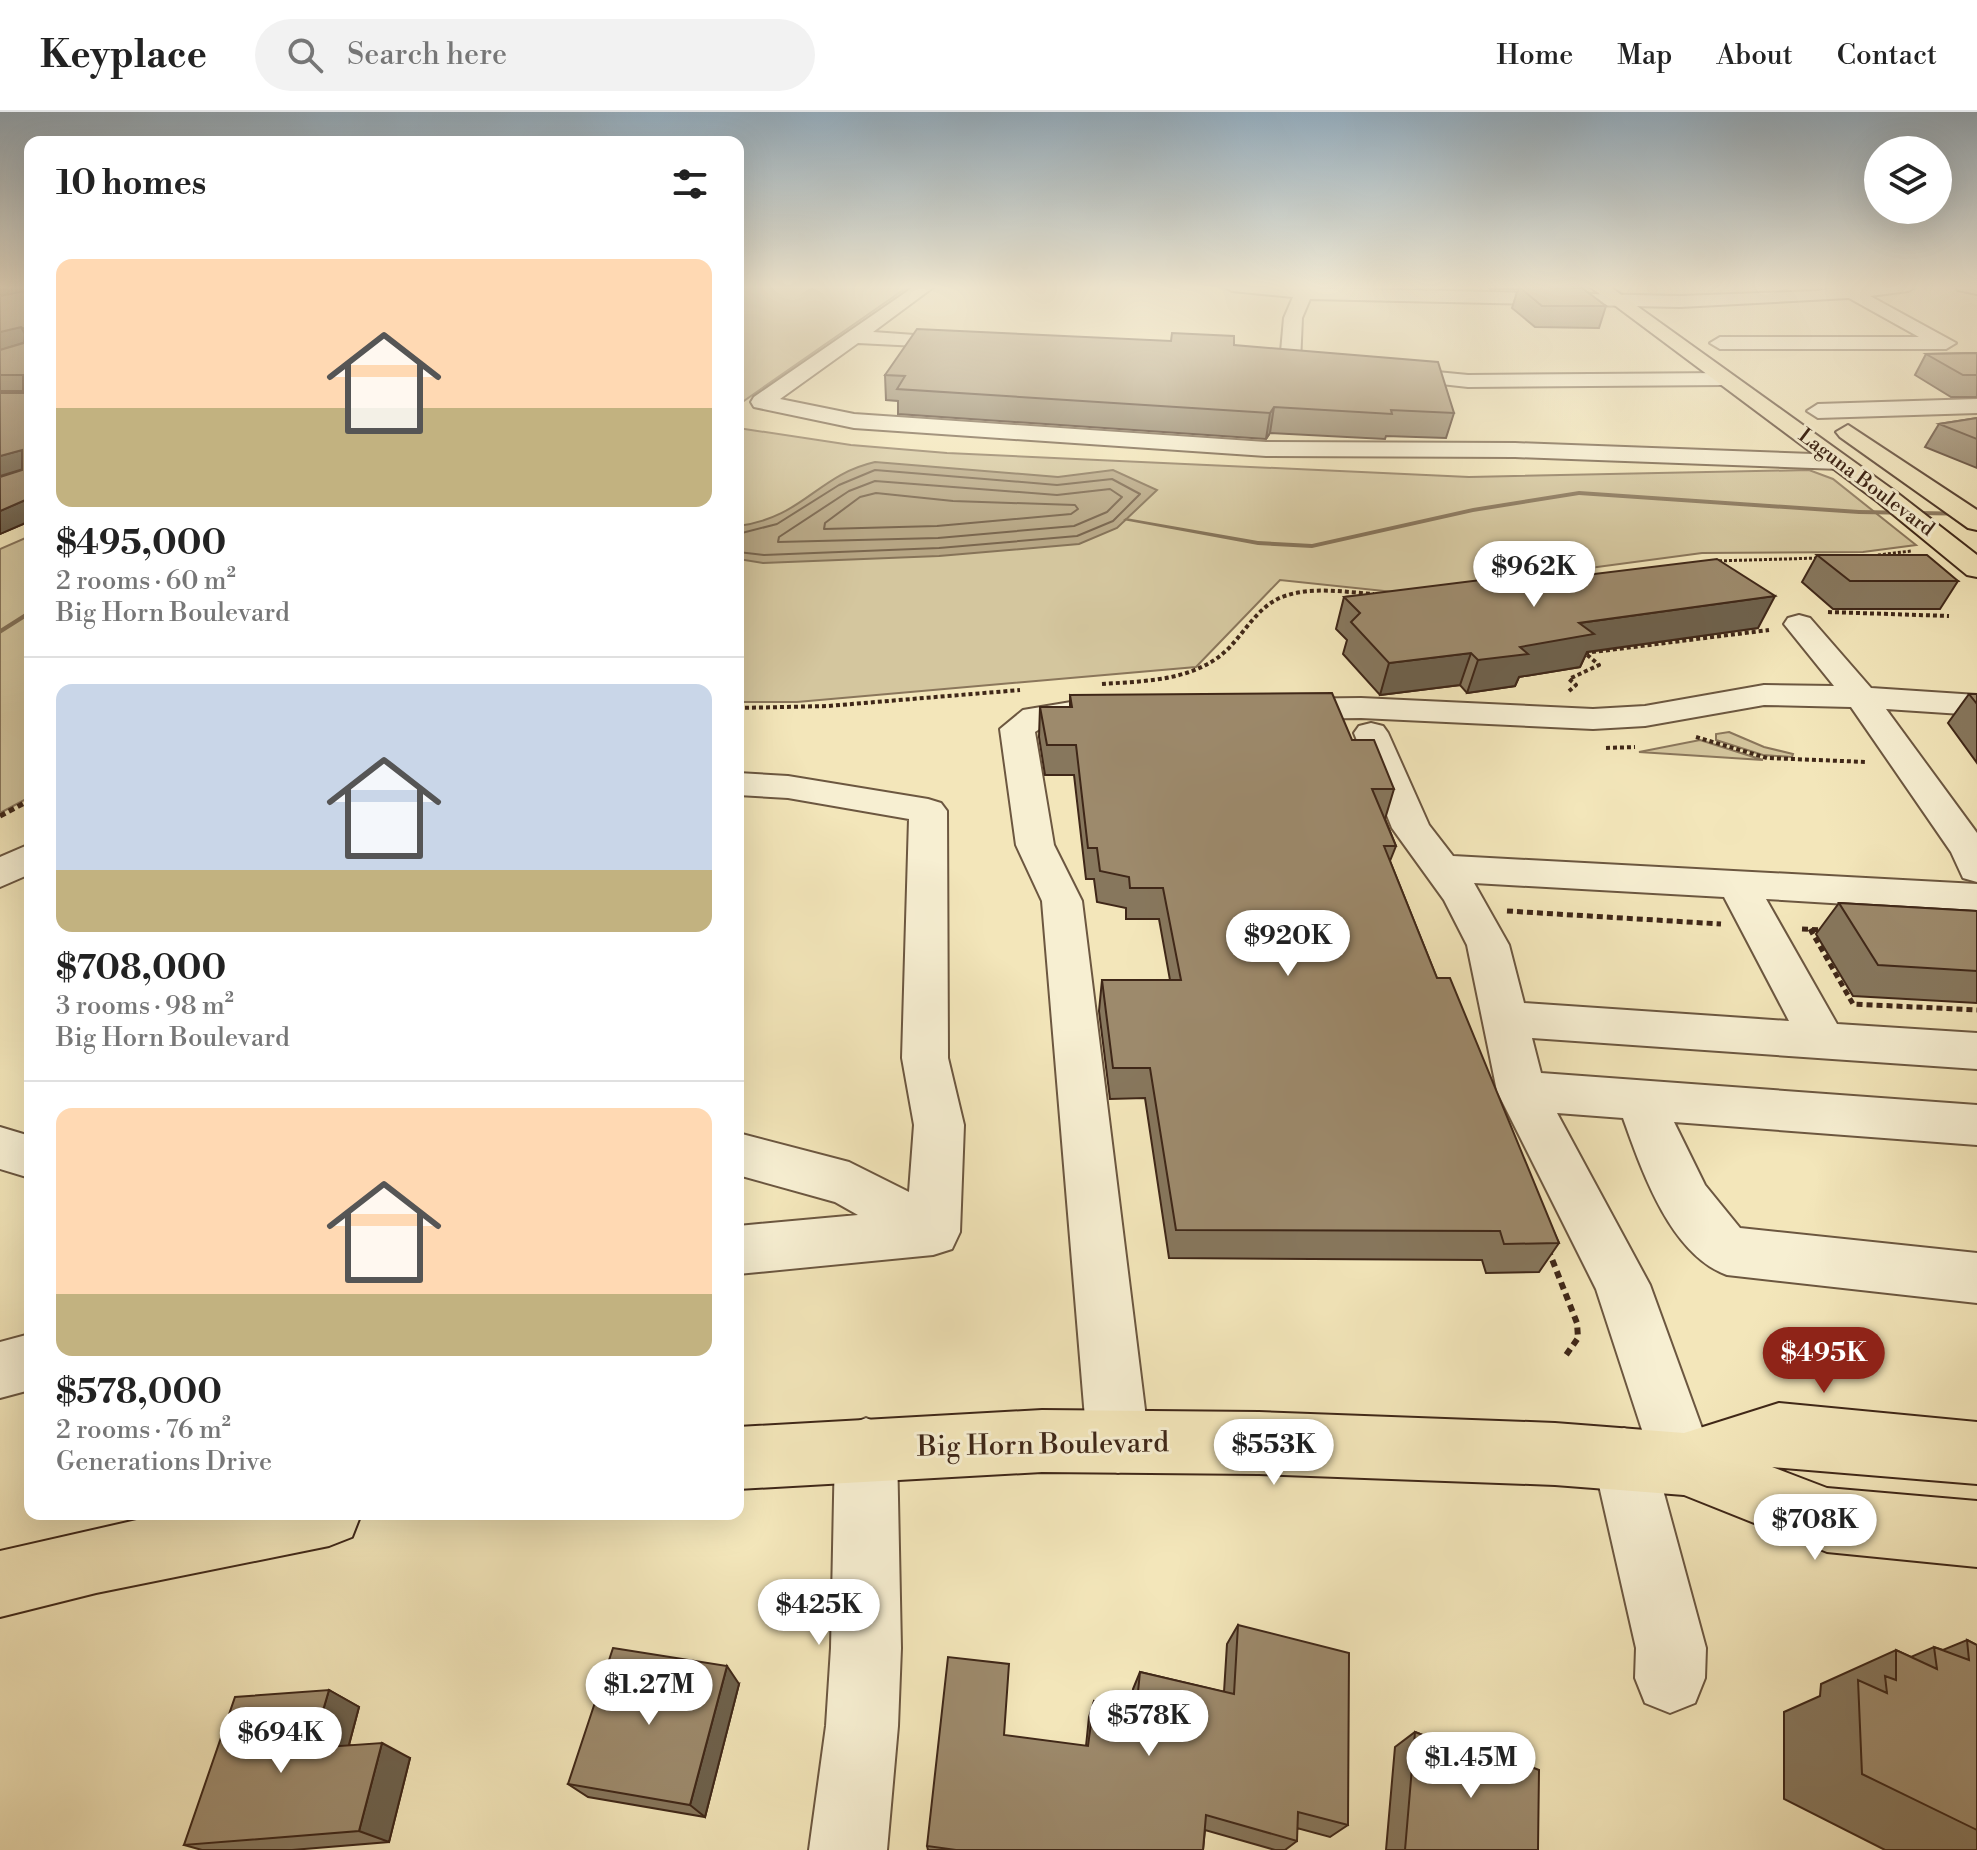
<!DOCTYPE html>
<html lang="en">
<head>
<meta charset="utf-8">
<style>
  body { margin:0; font-family:"Libre Bodoni",serif; background:#f2f2f2; color:#222; height:100vh; display:flex; flex-direction:column; font-size:30px; white-space:nowrap }
  * { box-sizing:border-box; margin:0 }
  p { font-size:26px; color:#767676 }
  .icon { flex:none; width:44px; height:44px; fill:none; stroke:currentColor; stroke-width:2; stroke-linecap:round; stroke-linejoin:round }
  .map { position:relative; flex:1; overflow:hidden }
  .side { position:absolute; left:24px; top:24px; width:720px; height:1384px; display:flex; flex-direction:column; background:#fff; border-radius:16px; box-shadow:0 8px 32px #0002 }
  .side>* { flex:none }
  .fabs { position:absolute; left:1864px; top:24px; display:grid; gap:16px }
  .fabs a { display:grid; place-items:center; width:88px; height:88px; border-radius:50%; background:#fff; box-shadow:0 8px 32px #0002; font-size:40px }
  .price { position:absolute; translate:-50% -68px; padding:0 18px; border-radius:28px; background:#fff; color:#222; font-size:26px; line-height:52px; filter:drop-shadow(0 2px 4px #0008) }
  .price::after { content:''; position:absolute; left:50%; top:48px; width:24px; height:18px; margin-left:-12px; background:inherit; clip-path:polygon(0 0,100% 0,50% 100%) }
  .price.current { background:#8f2418; color:#fff }
  ul { padding:0; list-style:none }
  li { display:grid; align-content:center; gap:16px; height:424px; padding:0 32px }
  li+li { border-top:2px solid #e0e0e0 }
  li span { display:grid; place-items:center; height:248px; border-radius:16px; color:#555 }
  li>.icon { margin-inline-start:auto }
  span .icon { width:144px; height:144px; fill:#fffc; stroke-width:1 }
  li b { font-size:34px }
  h2 { display:flex; justify-content:space-between; align-items:center; height:96px; padding:0 32px; font-size:34px }
  header { display:flex; align-items:center; gap:48px; box-sizing:border-box; height:112px; padding:0 40px; background:#fff; border-bottom:2px solid #e0e0e0 }
  header strong { font-size:38px }
  nav { display:flex; gap:44px; margin-inline-start:auto; font-size:28px }
  .search { width:560px; height:72px; background:#f2f2f2; display:flex; align-items:center; gap:20px; box-sizing:border-box; padding:0 28px; border-radius:44px; color:#767676; font-size:30px }
  .map>svg:first-child { display:block }
</style>
</head>
<body>
<header>
<strong>Keyplace</strong>
<div class="search"><svg class="icon" aria-label="search" viewBox="0 0 24 24"><circle cx="10" cy="10" r="6"/><path d="M15 15l6 6"/></svg>Search here</div>
<nav><a>Home</a><a>Map</a><a>About</a><a>Contact</a></nav>
</header>
<div class="map">
<svg width="1977" height="1738" viewBox="0 0 1977 1738">
  <rect width="100%" height="100%" fill="#f3e6ba"/>
  <filter id="stains"><feTurbulence type="fractalNoise" baseFrequency=".0025" numOctaves="4"/><feColorMatrix values="0 0 0 0 .2 0 0 0 0 .09 0 0 0 0 .02 0 0 0 .5 -.17"/></filter>
  <radialGradient id="worn" r=".72"><stop offset=".6" stop-color="#630" stop-opacity="0"/><stop offset="1" stop-color="#630" stop-opacity=".3"/></radialGradient>
  <path fill="#d4c69e" stroke="#8a765b" stroke-width="2" d="M738,174H909L738,293Z
    M738,316L851,333L947,341L1469,365L1809,358L1833,367L1916,433L1863,440L1702,441L1403,481L1280,468L1196,555L797,590H738Z
    M30,424V685L0,701V437Z
    M1729,620L1764,635L1793,642L1792,645L1763,643L1716,628V622Z
    M1700,628L1763,648L1639,640Z"/>
  <path fill="#b6a583" stroke="#867358" stroke-width="2" d="M875,350L1058,365L1113,358L1157,378L1117,416L1079,432L939,444L763,451L738,447V414C803,406 817,363 875,350Z"/>
  <g fill="none" stroke-linecap="round" stroke-linejoin="round">
    <path stroke="#7a664e" stroke-width="2" d="M875,369L1057,383L1110,377L1122,385L1107,400L1074,414L938,426L778,430L779,425L849,379Z
      M876,381L953,389L1075,393L1078,397L1071,402L937,414L824,417L825,411L860,385Z
      M738,422L777,412L839,373L875,358L1057,373L1112,367L1140,382L1113,409L1077,424L939,436L764,443L738,440"/>
    <path fill="#867358" fill-rule="evenodd" d="M1579,379L1859,398L1977,400V404L1859,402L1579,383L1473,400L1312,436L1258,433L1123,408L1126,406L1258,429L1312,432L1473,396Z
      M30,498V503L0,522V517Z"/>
    <defs>
      <path id="minor" d="M915,174H935L873,220L970,227L980,233L977,237L858,231L780,287L854,302L1266,330L1515,331L1840,343L1852,350L1840,357L1515,345L1266,344L854,316L754,295L751,290L754,285Z
        M1223,174L1680,184L1817,179L1841,174H1917L1908,179L1870,184L1956,231L1946,237H1720L1710,231L1720,225H1919L1849,186L1680,195L1310,187L1302,206L1300,251L1290,257L1280,251L1284,206L1293,185L1232,179Z
        M1955,174H1977V182L1958,178Z
        M1385,255L1468,263L1725,261L1736,267L1725,273L1468,275L1378,265L1375,261L1378,257Z
        M1977,287V301L1818,306L1807,299L1818,292Z
        M1799,503L1810,506L1871,576L1977,583V603L1886,597L1977,721V770L1963,766L1951,740L1851,595L1764,593L1645,614L1593,617L1361,606L1279,607L1267,604L1262,597L1267,590L1279,587L1361,586L1593,597L1645,594L1764,573L1834,574L1784,512L1788,506Z
        M1077,589L1111,593L1116,600L1111,607C1085,614 1058,603 1035,620L1054,733L1082,789L1149,1330L1140,1352L1118,1361L1096,1352L1087,1330L1042,789L1016,733L1000,617L1023,598Z
        M1371,611L1383,614L1388,621L1429,713L1453,744L1977,772V800L1766,787L1837,912L1977,921V957L1532,926L1541,961L1977,993V1033L1674,1010L1705,1073L1740,1116L1977,1141V1191L1727,1163C1670,1142 1642,1059 1623,1006L1557,1001L1650,1173L1715,1352L1706,1374L1684,1383L1662,1374L1706,1536L1705,1566L1695,1591L1670,1601L1645,1591L1635,1566L1636,1536L1593,1347L1602,1325L1624,1316L1644,1324L1596,1177L1497,979L1467,833L1444,788L1392,716L1354,621L1359,614ZM1474,771L1724,785L1789,909L1524,891L1509,833Z
        M738,661L788,664L928,687L941,691L947,699L948,946L964,1013L960,1120L952,1137L933,1143L738,1162V1114L858,1103L835,1090L738,1063V1021L849,1050L909,1080L914,1013L902,946L909,707L788,686L738,683Z
        M30,732V762L0,775V745Z
        M0,1015L30,1024V1066L0,1057Z
        M30,1222V1278L0,1286V1230Z
        M866,1306L888,1315L897,1337L901,1536L898,1614L887,1738H809L826,1614L831,1536L835,1337L844,1315Z"/>
      <path id="major" d="M1589,174H1609L1896,380L1977,443V465L1967,463L1878,390Z
        M1848,313L1977,398V418L1968,416L1840,325L1836,320Z
        M1779,1291L1977,1310V1372L1772,1355L1827,1376L1977,1389V1455L1827,1440L1684,1383L1555,1373L1259,1362L1042,1360L738,1377V1315L1042,1298L1259,1300L1555,1311L1684,1321Z
        M163,1402H361L352,1425L329,1434L96,1481L0,1505V1439Z"/>
    </defs>
    <use href="#minor" stroke="#6c5740" stroke-width="4"/>
    <use href="#major" stroke="#3f2718" stroke-width="4"/>
    <path stroke="#3f2718" stroke-width="3" stroke-dasharray="3 2" stroke-linecap="butt" d="M1878,443L1911,439
      M1714,449L1820,446
      M1541,469L1577,464"/>
    <path stroke="#3f2718" stroke-width="4" stroke-dasharray="4 3" stroke-linecap="butt" d="M1523,471L1556,467
      M1828,500L1949,504
      M1102,572C1146,569 1196,569 1229,536C1246,518 1259,494 1282,485C1311,474 1344,480 1374,482
      M1569,579L1576,573L1569,567L1599,553L1585,541L1769,518
      M738,596L828,594L1020,578
      M1696,625L1767,646L1867,650
      M1606,636L1635,635"/>
    <path stroke="#3f2718" stroke-width="5" stroke-dasharray="6 4" stroke-linecap="butt" d="M0,704L30,688
      M1507,799L1721,812
      M1802,817L1824,818
      M1810,817L1853,892L1977,898"/>
    <path stroke="#3f2718" stroke-width="6" stroke-dasharray="7 5" stroke-linecap="butt" d="M1548,1137L1577,1211L1578,1226L1564,1246"/>
    <use href="#minor" fill="#f7efd2" fill-rule="evenodd"/>
    <use href="#major" fill="#f3e6ba" fill-rule="evenodd"/>
  </g>
  <path fill="#87775d" stroke="#3f2718" stroke-width="2" d="M30,174V409L0,422L23,279H0V238Z
    M1486,174H1554L1553,176L1606,194L1599,216L1535,215L1512,196L1518,177H1490Z
    M1234,233L1454,301L1446,326L1386,324L1385,327L1270,321L1266,327L898,302V289L886,288L885,263Z
    M1977,241V285H1951L1915,263L1926,242Z
    M1977,306V356L1925,335L1939,312Z
    M1817,443L1958,469L1940,497H1833L1802,470Z
    M1529,470L1758,516L1587,540L1580,555L1519,565L1515,574L1467,581L1460,573L1380,583L1343,542L1347,528L1336,517L1344,485Z
    M1969,582H1977V651L1948,611Z
    M1070,583L1352,628L1394,677L1385,707L1396,734L1390,749L1437,866L1559,1131L1539,1160L1486,1161L1482,1148L1169,1146L1145,986L1110,987L1099,899L1102,868H1170L1159,807H1126V796L1097,790L1094,767H1086L1074,663H1045L1039,625L1040,595H1070Z
    M1839,791L1977,799V891L1853,884L1816,822Z
    M1238,1513L1348,1713L1330,1725L1297,1716V1729L1285,1738H1275L1205,1718L1203,1738H928L927,1734L1086,1634L1089,1605L1094,1589L1131,1598L1133,1577L1140,1560L1224,1580L1227,1532Z
    M1967,1528L1977,1533V1738H1885L1784,1687V1600L1820,1584L1821,1572L1896,1538L1911,1545L1934,1535L1943,1538Z
    M739,1572L705,1705L588,1685L568,1672Z
    M329,1578L359,1595L349,1633L410,1646L389,1730L292,1738H202L184,1733Z
    M1415,1620L1458,1637L1468,1630L1538,1738H1386L1395,1635Z"/>
  <path fill="#6e614c" stroke="#3f2718" stroke-width="2" d="M0,174H29L30,179L0,186Z
    M21,215L29,229L0,238V220Z
    M1274,295L1270,321L1266,327L1270,301Z
    M22,338L30,355L0,364V344Z
    M30,386V409L0,422V399Z
    M1775,484L1758,516L1587,540L1580,555L1519,565L1515,574L1467,581L1478,548L1520,535L1579,511Z
    M1471,541L1460,573L1380,583L1389,551Z
    M727,1554L739,1572L705,1705L690,1693Z
    M329,1578L359,1595L344,1651L312,1636Z
    M382,1631L410,1646L389,1730L359,1719Z"/>
  <path fill="#9d8a6c" stroke="#3f2718" stroke-width="2" d="M25,174H30V386L0,399V365L22,358V338L0,344V281H23V263H0V238L24,231L25,217L21,215L0,220V184L25,179Z
    M1519,175L1582,176L1606,194H1542Z
    M917,217L1171,229L1172,221L1234,224V233L1438,250L1454,301L1391,298L1392,302L1274,295L1270,301L897,277L905,264L885,263Z
    M1977,241V263H1963L1926,242Z
    M1977,306V327L1939,312Z
    M1817,443H1927L1958,469H1850Z
    M1717,447L1775,484L1579,511L1594,522L1520,535L1528,542L1478,548L1471,541L1389,551L1351,510L1360,501L1344,485L1521,463L1529,470Z
    M1332,581L1352,628H1374L1394,677H1372L1396,734H1384L1437,866H1450L1559,1131L1504,1132L1500,1119L1176,1118L1150,956H1113L1102,868H1181L1163,776H1130L1129,765L1100,759L1097,736H1088L1076,633H1047L1040,595H1072L1070,583Z
    M1969,582H1977V592Z
    M1839,791L1977,799V859L1878,853Z
    M1238,1513L1349,1541L1348,1713L1298,1700L1297,1729L1206,1703L1203,1738H956L927,1734L948,1545L1009,1552L1004,1623L1088,1634L1094,1589L1136,1600L1140,1560L1234,1582Z
    M1967,1528L1977,1533V1718L1862,1662L1858,1568L1887,1581L1885,1564L1896,1568V1538L1937,1557L1934,1535L1969,1548Z
    M613,1536L727,1554L690,1693L568,1672Z
    M329,1578L312,1636L382,1631L359,1719L184,1733L235,1585Z
    M1415,1620L1468,1641V1630L1539,1658L1538,1738H1405Z"/>
  <linearGradient id="sky" x2="0" y2="1"><stop stop-color="#94aec0"/><stop offset="0.42" stop-color="#faf4e0"/><stop offset="1" stop-color="#faf4e0" stop-opacity="0"/></linearGradient>
  <rect width="1977" height="417" fill="url(#sky)"/>
  <g text-anchor="middle" dominant-baseline="central" stroke-width="6" stroke-linejoin="round" paint-order="stroke">
    <g font-size="20" fill="#3f2718" stroke="#f7efd2">
      <text transform="translate(1866 371) rotate(37)">Laguna Boulevard</text>
    </g>
    <g font-size="28" fill="#3f2718" stroke="#f7efd2">
      <text transform="translate(1043 1333) rotate(-1)">Big Horn Boulevard</text>
    </g>
  </g>
  <rect width="100%" height="100%" filter="url(#stains)"/>
  <rect width="100%" height="100%" fill="url(#worn)"/>
</svg>
<div class="fabs">
<a><svg class="icon" aria-label="layers" viewBox="0 0 24 24"><path d="M12 4l9 5-9 5-9-5zM3 14l9 5 9-5"/></svg></a>
</div>
<b class="price" style="left:1534px;top:497px">$962K</b>
<b class="price" style="left:1288px;top:866px">$920K</b>
<b class="price current" style="left:1824px;top:1283px">$495K</b>
<b class="price" style="left:1274px;top:1375px">$553K</b>
<b class="price" style="left:1815px;top:1450px">$708K</b>
<b class="price" style="left:819px;top:1535px">$425K</b>
<b class="price" style="left:649px;top:1615px">$1.27M</b>
<b class="price" style="left:1149px;top:1646px">$578K</b>
<b class="price" style="left:281px;top:1663px">$694K</b>
<b class="price" style="left:1471px;top:1688px">$1.45M</b>
<section class="side">
<h2>10 homes<svg class="icon" aria-label="filters" viewBox="0 0 24 24"><path d="M4 7h16M4 17h16"/><circle cx="9" cy="7" r="2"/><circle cx="15" cy="17" r="2"/></svg></h2>
<ul>
<li><span style="background:linear-gradient(#ffd9b3 60%,#c2b280 0)"><svg class="icon" aria-label="home" viewBox="0 0 24 24"><path d="M3 11l9-7 9 7M6 9v11h12V9"/></svg></span><div><b>$495,000</b><p>2 rooms · 60 m²</p><p>Big Horn Boulevard</p></div></li>
<li><span style="background:linear-gradient(#c9d6e8 75%,#c2b280 0)"><svg class="icon" aria-label="home" viewBox="0 0 24 24"><path d="M3 11l9-7 9 7M6 9v11h12V9"/></svg></span><div><b>$708,000</b><p>3 rooms · 98 m²</p><p>Big Horn Boulevard</p></div></li>
<li><span style="background:linear-gradient(#ffd9b3 75%,#c2b280 0)"><svg class="icon" aria-label="home" viewBox="0 0 24 24"><path d="M3 11l9-7 9 7M6 9v11h12V9"/></svg></span><div><b>$578,000</b><p>2 rooms · 76 m²</p><p>Generations Drive</p></div></li>
</ul>
</section>
</div>
</body>
</html>
